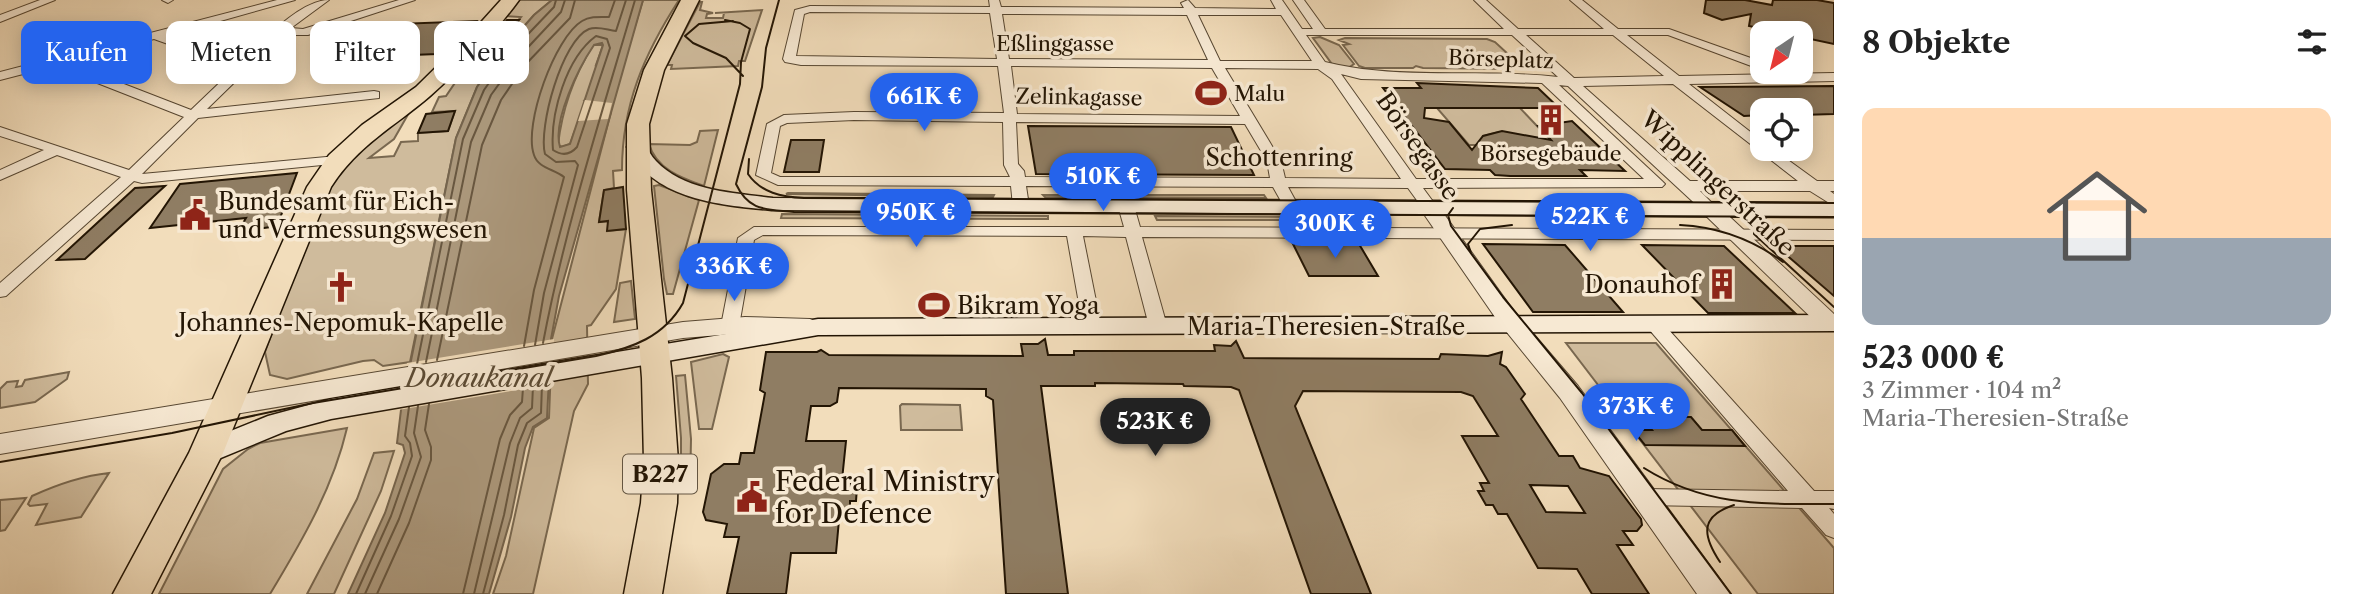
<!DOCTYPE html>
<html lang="de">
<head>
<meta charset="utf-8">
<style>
  body { margin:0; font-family:"Libre Caslon Text",serif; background:#f2f2f2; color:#222; height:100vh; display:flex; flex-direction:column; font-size:26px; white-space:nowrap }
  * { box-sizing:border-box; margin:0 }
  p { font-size:23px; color:#767676 }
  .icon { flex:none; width:38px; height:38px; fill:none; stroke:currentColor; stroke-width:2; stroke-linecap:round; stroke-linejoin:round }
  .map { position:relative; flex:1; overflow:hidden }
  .details { display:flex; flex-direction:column; background:#fff; width:525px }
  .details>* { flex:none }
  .banner { position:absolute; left:21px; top:21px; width:665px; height:63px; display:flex; gap:14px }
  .needle { width:46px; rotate:215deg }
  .buttons { position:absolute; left:1750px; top:21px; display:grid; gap:14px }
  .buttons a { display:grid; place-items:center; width:63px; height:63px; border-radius:14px; background:#fff; box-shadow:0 4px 18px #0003; font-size:35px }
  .price { position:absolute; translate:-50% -60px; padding:0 16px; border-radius:24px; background:#2563eb; color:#fff; font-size:23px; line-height:46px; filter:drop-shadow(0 2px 4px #0008) }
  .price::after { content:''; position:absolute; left:50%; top:42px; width:21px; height:16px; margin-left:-10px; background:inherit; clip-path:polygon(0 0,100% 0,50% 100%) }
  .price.active { background:#222; color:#fff }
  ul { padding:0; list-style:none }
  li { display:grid; align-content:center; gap:14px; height:371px; padding:0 28px }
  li+li { border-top:2px solid #e0e0e0 }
  li span { display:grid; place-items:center; height:217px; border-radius:14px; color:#555 }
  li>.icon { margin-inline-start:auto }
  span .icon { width:126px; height:126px; fill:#fffc; stroke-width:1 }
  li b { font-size:30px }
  h2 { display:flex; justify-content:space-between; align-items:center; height:84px; padding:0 28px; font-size:30px }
  .tag { padding:0 24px; border-radius:14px; background:#fff; box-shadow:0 4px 18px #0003; font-size:24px; line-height:63px }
  .tag.active { background:#2563eb; color:#fff }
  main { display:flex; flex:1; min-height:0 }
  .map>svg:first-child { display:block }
</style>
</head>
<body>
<main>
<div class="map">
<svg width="1834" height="594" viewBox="0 0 1834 594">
  <rect width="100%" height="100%" fill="#f2ddbb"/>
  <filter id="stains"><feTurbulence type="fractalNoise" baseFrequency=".00286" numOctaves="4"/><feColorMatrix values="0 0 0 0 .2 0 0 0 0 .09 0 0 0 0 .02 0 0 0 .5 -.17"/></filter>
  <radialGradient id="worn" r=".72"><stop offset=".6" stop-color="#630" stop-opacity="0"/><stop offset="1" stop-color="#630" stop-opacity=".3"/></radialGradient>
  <path fill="#cfbb9c" stroke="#796850" stroke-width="2" fill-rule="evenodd" d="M516,0H552L534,15L504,49L477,87L456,138L410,362L383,366L374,360L363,361L287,379L270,375L265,352L312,223L343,163L410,111L394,139L369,158L394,156L401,142L418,141V133L448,131L455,111L432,112L439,97L446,96L465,68L461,67L466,60H480L484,55H489L521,17L506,16Z
    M643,0H679C644,54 622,105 622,170L613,171L614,188L604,190L599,222L614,221L608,231L626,229L616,289L591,325L587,326L588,384L574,411L533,594H493L506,556L534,428L549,418L552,339L611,112L608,119L575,130L570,144L562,147L558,145C562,109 574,76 593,45H603L596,65L625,59ZM621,71L613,103L585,100Z
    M700,2H702L700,10L713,13L707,14L706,18H723L724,13H715L762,10L745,61H739L738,66L671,69L672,65H667Z
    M1320,37L1339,45L1354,64L1348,68L1332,64L1313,38Z
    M1345,38L1487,39L1495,42L1521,66H1516L1518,69L1423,68L1416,66L1413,68H1365L1359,66L1343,45L1349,44L1339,40Z
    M1437,108H1520L1556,146L1499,132L1483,136L1484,145H1469Z
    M718,130L704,186C682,178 656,169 649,144L690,145L697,142L700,131Z
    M659,185L699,200L673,294H667L664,279L654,186Z
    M786,194L788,193L994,195L993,197Z
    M1043,195H1264L1266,198L1045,197Z
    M782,214L1048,216V219L781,218Z
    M1155,216L1302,217L1305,220H1157Z
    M631,281L635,319L614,322L620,283Z
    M1566,343H1656L1834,548V594H1758Z
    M723,354L729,357L712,429H699L691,362Z
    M69,372L67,379L35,402L0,408V389L7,382L18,381L16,387L22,386L25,380Z
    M685,375L691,439L690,489H685L681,484V438L676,376Z
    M902,404L960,405L962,430H901L900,406Z
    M347,428C333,488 302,541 270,594H159L223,469L248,449L260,443Z
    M394,451L381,491L334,594H307L357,499L374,453Z
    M109,473L81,517L36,525L47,504L30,506L28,504L32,496C56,485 81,476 109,473Z
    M26,498L5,530L0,531V500Z"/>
  <path fill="#ac997d" stroke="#75644d" stroke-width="2" fill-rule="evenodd" d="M552,0H643L559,296L551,339L547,418L533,427L525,448L511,517L489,594H348L385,513L405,453L403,445L397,443L401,410L456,138L477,87L504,49L534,15ZM602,43L603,45L570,144L560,147C552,121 579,67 594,45Z"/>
  <path fill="#f2ddbb" d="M585,100L612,103L608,119L578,121Z
    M554,339L553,384L398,410L407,363Z"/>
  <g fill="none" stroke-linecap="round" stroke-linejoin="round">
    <path stroke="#685740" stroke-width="2" d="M596,36L607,39L610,48L577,147C570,155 562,156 553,150C550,114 566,58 596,36Z
      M543,343C565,227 602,113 635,0
      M535,345L544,293L578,165L575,161L556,162L545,154C538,128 562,40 589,29C598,26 607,30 616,31L626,0
      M524,346L534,290L564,177C554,169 538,168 534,155C523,125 555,37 582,21C590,16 600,17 609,17L615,0
      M437,360L482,145L501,100L525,65L570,18L575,0
      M426,362L471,142L491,95L517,59L561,12L565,0
      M417,364L463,139L484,90L510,53L554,7L556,0
      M356,594L391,516L412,456L410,443L405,436L409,407
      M365,594L399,519L421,457L414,433L418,406
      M377,594L409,523L431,460V447L425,430L429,404
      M463,594L500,439L510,415L522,402L523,388
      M474,594L510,443L520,418L532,408L533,386
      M483,594L504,515L518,445L527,423L541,413L542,384"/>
  </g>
  <path fill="#8f7d63" stroke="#231504" stroke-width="2" fill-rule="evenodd" d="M1706,0H1745L1772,5L1773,0H1817L1834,3V44L1801,37V33H1783L1749,26L1751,14L1722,20L1704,13Z
    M507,20H519L489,55H476Z
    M476,21L437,54L337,58L371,25Z
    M1417,83L1538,88L1559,108H1425L1424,118L1449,122L1472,150L1483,136L1502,131L1551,140L1538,126L1572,121L1625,171L1580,170L1586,176H1510L1495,175L1490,170L1445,169L1383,88H1421Z
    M1834,86V114L1801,115V110H1762V115L1744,116L1700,87Z
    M455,111L448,131L418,133L426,114Z
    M1028,126L1231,127L1254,175L1036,174Z
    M791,140H824L819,172H784Z
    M297,173L277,226L238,232L246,218L150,228L180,184Z
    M165,186L85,259L57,260L135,188Z
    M623,187L626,229L607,231L608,221L599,222L604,190Z
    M1293,244H1359L1378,276H1309Z
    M1483,244L1565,245L1623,312H1533Z
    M1642,245L1724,246L1795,313H1708Z
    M1776,246H1834V296Z
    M1045,339L1048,355H1074V351H1215L1214,345L1231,346L1236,341L1244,358L1439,359L1441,354L1488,356L1502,352L1500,364L1506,367L1525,394L1521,399L1559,456H1573L1580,468L1609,476L1641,519L1642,525L1637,531H1623L1633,545H1617L1649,594H1592L1577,569L1538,568L1507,514H1498L1493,505H1486L1478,491H1484L1480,483H1489L1462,436H1498L1473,396L1461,392L1303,391L1295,406L1371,594H1311L1239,390L1231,387L1184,386L1183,384L1095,383V386H1041L1068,594H1006L993,400L986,396V389L839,388L837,402L830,406H811L806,441H846L842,480H851V487H857L856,501H850V509H840L836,553H791L786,594H727L739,537H724L727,524L706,520L703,512L711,474L724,464H739L741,453H754L765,393L760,390L766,352H817L821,350L829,355L1023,356L1021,344H1038ZM1530,485L1568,486L1585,513L1546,512Z
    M1641,417H1691L1702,430H1732L1745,446L1645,445L1633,430H1652Z"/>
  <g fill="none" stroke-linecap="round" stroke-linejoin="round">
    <defs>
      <path id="minor" d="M40,0H55L0,22V15Z
        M162,0H173L168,3Z
        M277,0H295L167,36L241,62C263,41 300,0 329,0L291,28L303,29L399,0H415L308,35H283L207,109L374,91L379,92V98L198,118L142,174L337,156L342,157L344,160L342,163L142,183L134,181L6,296L0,297V283L121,177L57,155L0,180V170L44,150L0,136V127L129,170L184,117L54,66L0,80V72ZM154,39L235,68L191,110L67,62Z
        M989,0H999L1001,7L1184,8L1181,3L1188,0L1195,8L1276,9L1271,0H1282L1302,29H1313L1293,0H1304L1325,29H1504L1474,0H1486L1518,29H1604L1570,0H1582L1618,29H1669L1762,62V70L1668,35H1627L1679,76L1834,73V81L1689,84L1762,141V149H1773L1817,181H1834V191H1830L1834,194V206L1810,191H1700L1718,209L1716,212H1704L1568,86L1559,85L1662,181L1665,184L1662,187L1423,188L1437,207L1429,212L1424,210L1408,188L1288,187L1299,207L1291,212L1286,210L1273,187L1026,186L1029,206L1021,211L1013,206L1011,186L778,185L756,175L767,124L784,115L854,112L1004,113L998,66L801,65L785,62L783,59L795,10L810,6L990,7ZM810,12L990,13L997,59L796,56L804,14ZM1002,14L1187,15L1208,60L1009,59ZM1198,15H1281L1312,61H1220ZM1306,35H1512L1558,77C1481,68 1401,81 1325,62ZM1526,35H1613L1664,76L1574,78ZM1011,66L1212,68L1240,116L1017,114ZM1225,68L1318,69L1332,79L1401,179L1285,178L1281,161ZM1341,74L1361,79L1542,83L1644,179H1416ZM1673,84L1798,181H1690L1583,86ZM854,120L1003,122L1004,165L1010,177H780L771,173L780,126L787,123ZM1016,122L1245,124L1267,161L1270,178L1025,177L1024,171L1018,164Z
        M1126,201L1134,206L1140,227L1834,230V240L1142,237L1167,326L1158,332L1149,326L1126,237L1083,236L1101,326L1092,332L1083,326L1067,236L763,235L754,240L739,326L730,332L721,326L738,238L754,227H1124L1118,206Z
        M1653,317L1659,319L1814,491H1834V509L1829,508L1834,514V538L1826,535L1802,508L1645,505L1637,503L1634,497L1637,491L1645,489L1788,491L1647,327L1644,323Z"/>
      <path id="tertiary" d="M1429,201L1436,203L1513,310L1578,386L1731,594H1697L1560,398L1497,320L1419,207L1422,203Z
        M1710,203L1717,205L1834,314V329L1822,328L1703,213L1700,209L1703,205Z
        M745,317L810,319L818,322L822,327L818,332L810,335L745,333L683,338L0,454V434L683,322Z"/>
      <path id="secondary" d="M637,141L644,143C648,149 651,156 656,161C684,191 734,193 773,198L1834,203V217L773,210C719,205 654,200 627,147L630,143Z
        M1834,315V331L818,335L331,419L286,431L206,464L196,461L191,453L196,445L268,416L331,399L818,319Z"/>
      <path id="primary" d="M501,0H519C494,34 462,68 430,96C394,127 358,145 331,187L223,453L151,594H113L189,453L307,187L329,155L362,125L416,87L474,30Z
        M681,0H699L664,70L649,124L651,190L672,378L678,461L677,503L662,594H624L641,503L644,461L642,378L627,190V124L644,70Z"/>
    </defs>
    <use href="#minor" stroke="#574732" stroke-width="2"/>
    <use href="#tertiary" stroke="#574732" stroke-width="2"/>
    <use href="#secondary" stroke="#231504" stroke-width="3"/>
    <use href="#primary" stroke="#231504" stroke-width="3"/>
    <use href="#minor" fill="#f7e9d3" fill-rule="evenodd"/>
    <use href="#tertiary" fill="#f7e9d3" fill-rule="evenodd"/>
    <use href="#secondary" fill="#f7e9d3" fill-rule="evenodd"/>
    <use href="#primary" fill="#f2ddbb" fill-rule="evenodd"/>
    <path stroke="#231504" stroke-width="2" d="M779,0L766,48L762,87L736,184C749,212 767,209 794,212L1834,217
      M733,21L699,24L685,36L693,43L726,58L743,76
      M749,159L748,174C761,193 782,197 804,198L1834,203
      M1453,208L1448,215L1451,226L1503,297L1582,393L1731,594
      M1767,217L1754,223V234L1834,307
      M1680,225C1719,227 1752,239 1783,262
      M1471,253L1468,244L1480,229L1512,225
      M0,462L172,433L313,403L596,356C632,348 664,337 683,303L740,84L741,62L750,29L740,23L725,20
      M1644,468C1706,507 1764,504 1834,504
      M1720,562C1702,535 1700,516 1734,505"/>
  </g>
  <defs>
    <symbol id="stadium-bare" viewBox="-9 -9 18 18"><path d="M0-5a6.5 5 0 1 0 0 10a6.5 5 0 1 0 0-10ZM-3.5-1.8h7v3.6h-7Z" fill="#8f2418" stroke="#f7e9d3" stroke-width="2.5" paint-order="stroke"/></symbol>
    <symbol id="building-bare" viewBox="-9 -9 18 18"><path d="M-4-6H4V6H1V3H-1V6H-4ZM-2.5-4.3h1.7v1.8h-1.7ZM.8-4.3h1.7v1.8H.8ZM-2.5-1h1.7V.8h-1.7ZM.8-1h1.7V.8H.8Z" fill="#8f2418" stroke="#f7e9d3" stroke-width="2.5" paint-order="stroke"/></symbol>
    <symbol id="civic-bare" viewBox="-9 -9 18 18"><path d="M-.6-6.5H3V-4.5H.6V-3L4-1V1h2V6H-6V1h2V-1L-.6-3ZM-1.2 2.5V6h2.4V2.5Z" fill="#8f2418" stroke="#f7e9d3" stroke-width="2.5" paint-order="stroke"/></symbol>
    <symbol id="church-bare" viewBox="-9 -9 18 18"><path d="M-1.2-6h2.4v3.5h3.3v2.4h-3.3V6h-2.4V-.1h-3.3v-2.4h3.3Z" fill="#8f2418" stroke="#f7e9d3" stroke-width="2.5" paint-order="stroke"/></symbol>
  </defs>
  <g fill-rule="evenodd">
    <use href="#stadium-bare" x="1189" y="71" width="44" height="44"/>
    <use href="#building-bare" x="1529" y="98" width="44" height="44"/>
    <use href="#civic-bare" x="173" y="193" width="44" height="44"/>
    <use href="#building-bare" x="1700" y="262" width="44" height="44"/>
    <use href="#church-bare" x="319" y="265" width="44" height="44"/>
    <use href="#stadium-bare" x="912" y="283" width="44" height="44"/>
    <use href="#civic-bare" x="730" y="475" width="44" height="44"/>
  </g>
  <g text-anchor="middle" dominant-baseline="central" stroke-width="7" stroke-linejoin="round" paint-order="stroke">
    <g font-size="21" fill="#231504" stroke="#f7e9d3">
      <text x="1055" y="43">Eßlinggasse</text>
      <text transform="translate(1501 59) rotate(2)">Börseplatz</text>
      <text transform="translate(1079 97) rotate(1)">Zelinkagasse</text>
    </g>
    <g font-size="21" fill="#231504" stroke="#f7e9d3" text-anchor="start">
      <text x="1234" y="93">Malu</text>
      <text x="1551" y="153" text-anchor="middle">Börsegebäude</text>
    </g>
    <rect fill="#f7e9d3" stroke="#635542" stroke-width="2" x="623" y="454.5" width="74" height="39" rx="5"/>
    <g font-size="23" font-weight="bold" fill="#231504">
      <text x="660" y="474">B227</text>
    </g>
    <g font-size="24" fill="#231504" stroke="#f7e9d3">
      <text transform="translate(1418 146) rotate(55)">Börsegasse</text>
      <text x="1279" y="157">Schottenring</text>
      <text transform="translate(1718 183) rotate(43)">Wipplingerstraße</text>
      <text x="1326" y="326">Maria-Theresien-Straße</text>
    </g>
    <g font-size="24" fill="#231504" stroke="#f7e9d3" text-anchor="start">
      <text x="218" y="201">Bundesamt für Eich-<tspan x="218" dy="28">und Vermessungswesen</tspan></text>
      <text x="1699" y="284" text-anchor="end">Donauhof</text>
      <text x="957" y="305">Bikram Yoga</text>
      <text x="341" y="322" text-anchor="middle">Johannes-Nepomuk-Kapelle</text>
    </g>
    <g font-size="26" font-style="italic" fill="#5a4a34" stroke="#f7e9d3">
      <text x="479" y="378">Donaukanal</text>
    </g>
    <g font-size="28" fill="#231504" stroke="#f7e9d3" text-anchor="start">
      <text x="775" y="481">Federal Ministry<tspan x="775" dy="32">for Defence</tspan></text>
    </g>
  </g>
  <rect width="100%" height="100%" filter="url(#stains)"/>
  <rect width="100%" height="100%" fill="url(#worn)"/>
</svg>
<div class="buttons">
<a><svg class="needle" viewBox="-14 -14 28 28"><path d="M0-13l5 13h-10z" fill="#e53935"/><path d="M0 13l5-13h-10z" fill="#767676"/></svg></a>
<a><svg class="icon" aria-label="locate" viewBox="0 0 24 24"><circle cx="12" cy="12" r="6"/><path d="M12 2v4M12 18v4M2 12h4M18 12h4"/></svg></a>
</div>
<b class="price" style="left:924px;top:133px">661K €</b>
<b class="price" style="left:1103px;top:213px">510K €</b>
<b class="price" style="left:916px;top:249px">950K €</b>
<b class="price" style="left:1590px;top:253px">522K €</b>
<b class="price" style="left:1335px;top:260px">300K €</b>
<b class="price" style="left:734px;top:303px">336K €</b>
<b class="price" style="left:1636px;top:443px">373K €</b>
<b class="price active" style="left:1155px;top:458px">523K €</b>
<div class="banner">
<a class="tag active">Kaufen</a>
<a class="tag">Mieten</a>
<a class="tag">Filter</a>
<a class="tag">Neu</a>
</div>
</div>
<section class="details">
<h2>8 Objekte<svg class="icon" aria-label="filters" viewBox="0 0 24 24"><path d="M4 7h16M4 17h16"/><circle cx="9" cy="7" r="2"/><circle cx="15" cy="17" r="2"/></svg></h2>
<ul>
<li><span style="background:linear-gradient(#ffd9b3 60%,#9aa5b1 0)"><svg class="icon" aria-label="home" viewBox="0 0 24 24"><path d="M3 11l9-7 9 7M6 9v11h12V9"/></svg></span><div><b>523 000 €</b><p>3 Zimmer · 104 m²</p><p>Maria-Theresien-Straße</p></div></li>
</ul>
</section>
</main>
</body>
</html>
